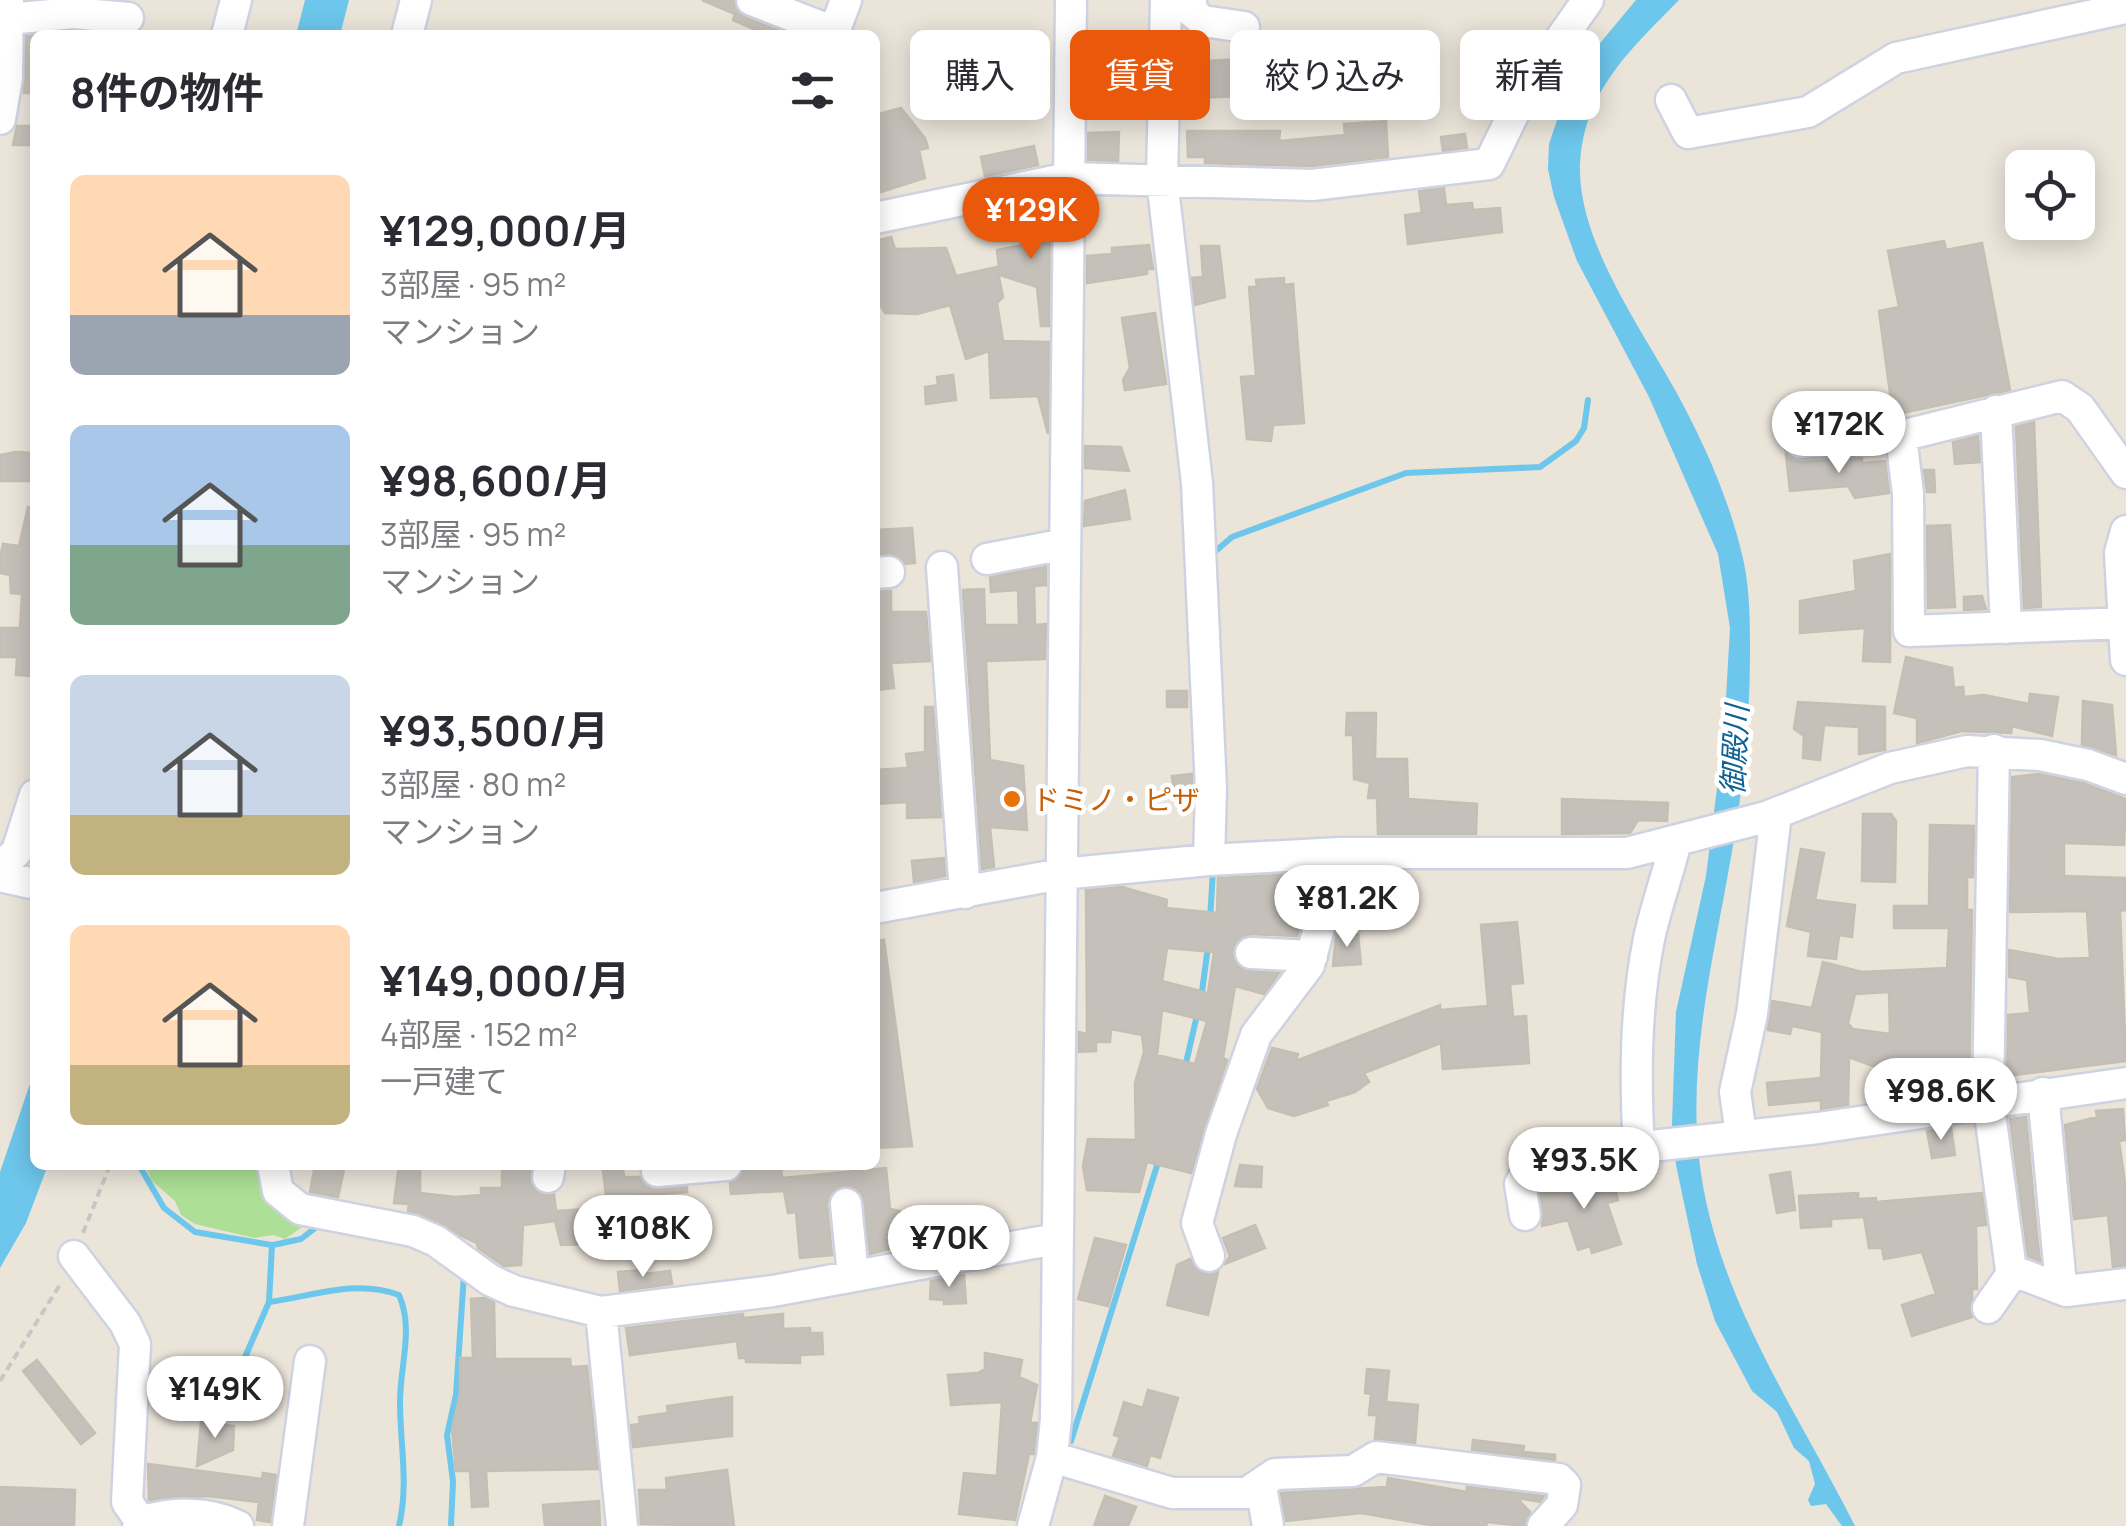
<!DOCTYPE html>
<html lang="ja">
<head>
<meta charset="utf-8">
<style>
  body { margin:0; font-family:Manrope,"Noto Sans JP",sans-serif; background:#f2f2f3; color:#2b2b33; height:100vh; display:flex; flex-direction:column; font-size:38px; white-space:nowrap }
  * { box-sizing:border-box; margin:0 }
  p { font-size:32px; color:#7c7c81 }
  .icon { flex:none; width:55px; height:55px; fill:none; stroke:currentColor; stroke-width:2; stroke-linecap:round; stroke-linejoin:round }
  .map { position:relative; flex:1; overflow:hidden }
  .side { position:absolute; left:30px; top:30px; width:850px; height:1140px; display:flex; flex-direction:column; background:#fff; border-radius:15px; box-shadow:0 5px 25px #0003 }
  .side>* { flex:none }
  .guide { position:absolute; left:910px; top:30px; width:950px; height:90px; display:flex; gap:20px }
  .controls { position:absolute; left:2005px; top:150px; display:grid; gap:20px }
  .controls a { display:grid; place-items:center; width:90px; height:90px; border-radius:15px; background:#fff; box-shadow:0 5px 25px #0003; font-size:50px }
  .price { position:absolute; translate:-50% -85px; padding:0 22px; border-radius:35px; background:#fff; color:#222; font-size:32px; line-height:65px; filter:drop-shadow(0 2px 5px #0008) }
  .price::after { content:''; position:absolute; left:50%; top:60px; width:30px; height:22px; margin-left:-15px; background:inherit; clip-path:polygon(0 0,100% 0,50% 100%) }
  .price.selected { background:#ea580c; color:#fff }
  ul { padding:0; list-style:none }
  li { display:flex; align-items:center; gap:30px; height:250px; padding:0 40px }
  li span { display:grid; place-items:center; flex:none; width:280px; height:200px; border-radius:15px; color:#555 }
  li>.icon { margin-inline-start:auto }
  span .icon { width:120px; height:120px; fill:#fffc; stroke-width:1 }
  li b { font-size:42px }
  h2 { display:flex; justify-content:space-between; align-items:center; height:120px; padding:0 40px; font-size:42px }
  .chip { padding:0 35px; border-radius:15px; background:#fff; box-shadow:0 5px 25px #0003; font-size:35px; line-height:90px }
  .chip.selected { background:#ea580c; color:#fff }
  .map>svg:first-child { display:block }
</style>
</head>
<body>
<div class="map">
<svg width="2126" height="1526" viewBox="0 0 2126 1526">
  <rect width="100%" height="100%" fill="#eae4d9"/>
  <path fill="#ade096" d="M145,1165H266L312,1220L285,1239L273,1235L254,1238L195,1224L181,1215L175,1201L152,1181Z"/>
  <path fill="#6dc6eb" d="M305,0H349L340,35H296Z
    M1636,0H1679C1629,51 1580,95 1580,172C1581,244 1640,327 1674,388C1704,442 1731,503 1744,563C1750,593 1750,623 1750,653C1750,722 1743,790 1731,857C1714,956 1688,1057 1699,1158C1714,1294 1795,1407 1855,1526H1842L1826,1504L1811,1506L1808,1500L1815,1484L1809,1461L1794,1448L1777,1412L1752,1391L1715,1321L1697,1264L1676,1165L1672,1124L1676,1012L1706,876L1724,733L1730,628L1718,554L1649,397L1577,261L1554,197L1548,169L1549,144L1571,78Z
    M35,1069V1165H48L26,1223L0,1268V1172Z"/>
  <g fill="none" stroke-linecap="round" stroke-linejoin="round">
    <path stroke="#6dc6eb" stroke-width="6" d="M1211,555L1232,537L1406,473L1540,467L1576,441L1584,428L1588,400
      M1210,920L1213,870
      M1201,999L1208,947
      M1185,1067L1198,1011
      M139,1165L164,1208L195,1232L272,1245L269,1302C314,1296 355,1279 399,1295C414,1329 400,1365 400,1402C400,1445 409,1483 399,1526
      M273,1245L301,1239L323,1222
      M191,1414L232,1387L269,1302
      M1071,1441L1160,1156
      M451,1526L453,1481L447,1435L456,1395L464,1274"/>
  </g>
  <path fill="#c5c0b9" stroke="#c5bfb3" stroke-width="2.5" fill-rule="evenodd" d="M702,0H734L744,17L790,35L758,31L733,20L735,14Z
    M35,35V93H24L26,36Z
    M1287,37H1310L1314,93L1196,98L1193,62L1254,58L1255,73L1290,70Z
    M901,108L925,138L928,148L919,150L925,178L881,192L875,183V115Z
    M1386,121L1388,157L1311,166L1205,163V157H1188L1187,131H1280L1279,141L1345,135L1344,124Z
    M17,126H35V145H13Z
    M1119,132L1118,161L1088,160V133Z
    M1465,134L1467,148L1443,151L1441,137Z
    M1034,146L1038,165L985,176L981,157Z
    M1444,188L1446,205L1472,203L1473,210L1500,208L1502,232L1408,244L1405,215L1422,213L1419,191Z
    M1050,217L1049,326H1041L1037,287L1000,275L997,250L1024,245L1020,223Z
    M891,237L895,249L946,248L956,276L997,267L1003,297L997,303L1003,341L1049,342L1048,434L1038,396L991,398L989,351L966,359L950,305L917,314L885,313L875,296V241Z
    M1944,241L1946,250L1982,243L2010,390L1893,415L1879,311L1899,307L1888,251Z
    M1149,245L1153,269H1147V274L1087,283V256L1112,254V248Z
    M1201,246H1219L1225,297L1195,305L1192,278L1203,277Z
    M1284,278V285L1293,284L1304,423L1273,425L1271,441L1247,439L1241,377L1256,376L1249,287H1257L1256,280Z
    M1155,313L1166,384L1125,390L1123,380L1130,368L1122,318Z
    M953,375L956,400L926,404L925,387L938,385L937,377Z
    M2034,422L2041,607L2024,608L2016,427Z
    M1978,436L1980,462L1955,464L1953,442Z
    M1085,446L1121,447L1129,471L1085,468Z
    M16,452L35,453V481H1L0,455Z
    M1786,455L1800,462L1862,458V463L1885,461L1889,493L1855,498L1848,486L1790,491Z
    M1924,470H1934L1935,492H1927Z
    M1125,490L1130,519L1084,526L1085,501Z
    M28,507L35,508V676L16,675L17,657H0V628H20L22,594L11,593L10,575L0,573V558L3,544L19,546Z
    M1950,525L1955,607L1928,608L1927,526Z
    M912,528L915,563L905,564L896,555L875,554V530Z
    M1890,554V662L1863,661L1865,628L1800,633V601L1856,591L1854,561Z
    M1046,567V585L1034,586L1035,625L1046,624L1045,659L986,661L990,760L1023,766L1027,830L990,827L994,867L982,869L963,590L984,589L985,625H1019L1018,590L991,592L990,577Z
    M891,591V612H926L930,661L891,663L894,688L875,690V592Z
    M1982,596L1986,609L1964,610V597Z
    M1906,657L1952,668L1954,688L1963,687L1964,697L1984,695L2029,704L2030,694L2058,697L2052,736L2012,726L2011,733L1962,731L1917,743V718L1894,713Z
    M1167,691H1187V707H1167Z
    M2083,701L2112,705L2116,755L2082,745Z
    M1798,702L1885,707V750L1859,754V727L1824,725L1820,760L1803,758L1804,736L1794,729Z
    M925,707H933L941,817L907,818V802L875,804V770L908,768L906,754L925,752Z
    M1347,713H1376L1375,759H1407L1408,799L1477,804L1476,834H1378L1377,798H1368L1370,783L1354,779L1353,735H1346Z
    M1192,774V790L1174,792L1172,776Z
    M2038,774L2083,783L2126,799L2124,845L2064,843V876L2126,878V910L2120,911L2126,1061L2007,1076L2008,1015L2030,1013L2027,980L2009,977V950L2059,959L2090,958L2087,911L2010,912L2012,777Z
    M1562,799L1668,803L1667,821L1638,820L1630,833L1562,834Z
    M1863,814H1891L1896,821L1895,882L1862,881Z
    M1930,825L1974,826L1973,877H1967V910H1972L1969,1087L1878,1068L1849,1057L1848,1105L1821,1109V1100L1769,1105L1767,1083L1821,1078L1822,1032L1792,1026L1790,1034L1768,1030L1772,1001L1812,1008L1823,962L1862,972L1947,968L1949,928H1894V906H1929ZM1889,992L1890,1034L1853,1029L1848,1023L1855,994Z
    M1801,849L1824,853L1815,900L1855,905L1852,937L1839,935L1836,959L1808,956L1811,932L1787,926Z
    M944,858L945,876L914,882L912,861Z
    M1356,872H1382L1379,892L1353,890Z
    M1314,873L1297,936L1251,934L1235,944L1232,953L1240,968L1279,973L1264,994L1235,986L1223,1058L1227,1060L1191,1173L1147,1162L1139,1192L1087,1190L1083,1166L1088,1139L1136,1140L1135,1083L1144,1052L1142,1035L1111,1029L1110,1042H1096V1051L1079,1052V1032L1087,1034L1086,890L1122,887L1167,900L1166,908L1217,913L1218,878ZM1167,948L1214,952L1208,993L1162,981ZM1162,1010L1207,1021L1195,1064L1157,1055Z
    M1517,922L1523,983L1510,984L1513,1017L1526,1016L1529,1063L1443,1069L1441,1043L1364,1073L1369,1082L1355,1092L1326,1101L1328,1105L1294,1116L1268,1108L1257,1089L1272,1048L1298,1054L1296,1061L1440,1005V1010L1488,1006L1481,925Z
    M1358,934L1361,964L1333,966L1336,935Z
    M884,940L912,1146L875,1148V941Z
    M2123,1109L2125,1140L2119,1141L2126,1190V1266L2113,1267L2108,1215L2074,1219L2065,1125L2097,1117L2096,1111Z
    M2026,1117L2037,1236L2040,1261L2028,1256L2010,1119Z
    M1951,1128L1955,1155L1932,1158L1927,1131Z
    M315,1165H345L338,1197L310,1192Z
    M399,1165H420V1193L455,1197L481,1195V1188H502V1165H531V1184L544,1195L554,1194L556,1211L604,1208L607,1244L561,1245L555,1221L523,1225L521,1265L504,1266L478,1248L477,1243L408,1211L409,1204L394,1203Z
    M781,1165L782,1178L886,1168L890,1209L900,1211V1217L953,1210L955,1224L919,1230L921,1241L870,1254L862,1194L843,1186L829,1195L827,1205L832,1255L800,1258L796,1212L788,1213L782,1180L783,1191L731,1194L730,1183L744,1170Z
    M1240,1165L1262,1167L1261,1187L1235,1186Z
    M623,1169L624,1177H640L650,1188L687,1187V1192L631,1196V1202L607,1204L603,1171Z
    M1790,1172L1795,1210L1777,1213L1770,1175Z
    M1612,1176L1618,1200L1607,1203L1621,1244L1592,1253L1590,1246L1578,1250L1568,1220L1542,1226L1540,1190Z
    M1858,1193V1199L1876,1198V1202L1982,1193L1986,1225L1976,1226L1977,1289H1972V1317L1912,1336L1902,1305L1936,1294L1922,1252L1884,1259L1882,1248H1869L1864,1217L1831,1219V1226L1801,1228L1799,1196Z
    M1255,1225L1265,1248L1225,1264L1230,1256L1223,1238Z
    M1095,1238L1126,1245L1108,1306L1078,1299Z
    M1190,1259L1205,1274L1218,1272L1208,1315L1167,1305L1177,1265Z
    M644,1270V1274L670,1271L672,1284L620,1291L618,1272Z
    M964,1275L966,1303L944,1304V1300L930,1299L931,1281Z
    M485,1298L494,1302L495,1359H570L571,1367L587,1366L598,1469L486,1471L488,1506L472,1507L470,1471H456L452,1429L460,1394V1358H473L471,1299Z
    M743,1314V1318L783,1314V1329L810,1328V1333H822L823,1354L800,1355V1363L746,1362V1358H739L737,1341L630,1355L626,1328Z
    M985,1353L1022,1360L1019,1377L1037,1385L1030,1423H1037L1034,1454H1029L1015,1520L959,1514L964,1473L997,1476L1002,1402L951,1405L948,1375L978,1373L985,1369Z
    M37,1360L95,1433L81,1444L23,1371Z
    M1367,1369L1389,1371L1386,1402L1418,1405L1415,1443L1375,1439L1377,1415H1369L1371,1394L1365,1393Z
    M1148,1390L1178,1398L1160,1458L1150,1455L1147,1466L1113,1456L1120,1437L1114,1435L1124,1402L1143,1408Z
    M732,1397V1436L633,1447L631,1425L640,1424L639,1417L668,1413L667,1406Z
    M201,1422L234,1426L233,1450L197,1466Z
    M1473,1440L1524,1446L1523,1452L1555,1455V1460L1472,1450Z
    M148,1464L262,1479L263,1473L276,1475L270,1522L257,1520L259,1502L208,1496L149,1500Z
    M727,1470L734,1526L641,1524L639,1490H667L666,1478Z
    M1388,1478L1467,1492V1487L1544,1496L1540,1502L1517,1498L1530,1512L1525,1526L1487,1522L1486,1526H1436L1361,1513L1286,1521L1281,1493L1387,1487Z
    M0,1487L75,1490L74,1526H0Z
    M1105,1496L1136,1507L1128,1526H1094Z
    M599,1501L600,1526H545L543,1505Z"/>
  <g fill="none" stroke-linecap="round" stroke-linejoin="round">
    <defs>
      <path id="minor" d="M752,0L834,32
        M1166,0L1162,179L1197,483L1211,789L1209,860
        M1191,0L1192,12L1203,21L1244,27
        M9,19L73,13L128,18
        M227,35L236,0
        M407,35L416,0
        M833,35L846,0
        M1671,100L1688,133L1808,112L1896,58L2126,8
        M0,119L7,78L8,3
        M875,218L1069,178L1312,185L1489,164L1526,88L1588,0
        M1996,411L2006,628
        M1901,436L1908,494L1909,631L2125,623
        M1800,443L1901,436L2062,396L2080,408L2126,473
        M2126,531L2120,553L2126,660
        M987,559L1065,544
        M942,567L965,893
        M875,573L889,572
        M1994,750L1988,1099L2011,1270L2066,1291L2126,1284
        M0,869L17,851L35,795
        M0,876L35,884
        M875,908L1061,874L1209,860L1339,853H1627L1766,817L1890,768L1967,751L2040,755L2088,765L2126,779
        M1251,953L1312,956
        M2043,1093L2060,1274
        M1741,1134L1735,1092L1752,1014L1776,814
        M1639,1150C1635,1079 1635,1008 1649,939C1656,906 1668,874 1676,841
        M273,1165L278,1191L300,1209L413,1231L436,1241L490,1280L514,1291L601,1312
        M657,1165V1171L726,1165
        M548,1177L550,1165
        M846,1204L853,1276
        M1525,1215L1520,1184L1526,1174L1651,1146L1818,1128L2126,1083
        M74,1256L125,1323L135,1344L127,1502L141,1522L138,1526
        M1209,1256L1197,1223L1221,1134L1256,1035L1309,965L1339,853
        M1988,1308L2014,1271
        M1052,1457L1172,1493H1247L1275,1474L1353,1471L1376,1457L1559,1479L1565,1485L1562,1505L1543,1526
        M1261,1486L1268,1526
        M141,1522C171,1512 209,1511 238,1526
        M288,1526L310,1361
        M622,1526L601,1312L773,1291L1056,1239
        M1033,1526L1052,1457L1056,1419L1071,0"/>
    </defs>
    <use href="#minor" stroke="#cfd2e1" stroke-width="35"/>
    <path stroke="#c7c7c7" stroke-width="4" stroke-dasharray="8 5" stroke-linecap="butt" d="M83,1233L110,1165
      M0,1381L61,1283"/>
    <use href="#minor" stroke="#fff" stroke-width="30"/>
  </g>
  <circle fill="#e8710a" stroke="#fff" stroke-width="4" cx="1012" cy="799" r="10"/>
  <g text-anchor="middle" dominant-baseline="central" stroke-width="9" stroke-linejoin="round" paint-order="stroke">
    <g font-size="28" fill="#c56008" stroke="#fff" text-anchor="start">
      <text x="1032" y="799">ドミノ・ピザ</text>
    </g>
    <g font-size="30" font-style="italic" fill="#106294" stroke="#fff">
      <text transform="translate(1734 750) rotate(-87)">御殿川</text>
    </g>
  </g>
</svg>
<div class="controls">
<a><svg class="icon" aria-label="locate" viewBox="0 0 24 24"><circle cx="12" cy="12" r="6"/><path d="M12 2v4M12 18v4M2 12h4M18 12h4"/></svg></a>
</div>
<b class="price selected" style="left:1031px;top:262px">¥129K</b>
<b class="price" style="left:1839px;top:476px">¥172K</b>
<b class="price" style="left:1347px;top:950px">¥81.2K</b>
<b class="price" style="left:1941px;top:1143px">¥98.6K</b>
<b class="price" style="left:1584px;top:1212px">¥93.5K</b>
<b class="price" style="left:643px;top:1280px">¥108K</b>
<b class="price" style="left:949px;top:1290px">¥70K</b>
<b class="price" style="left:215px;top:1441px">¥149K</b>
<div class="guide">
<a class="chip">購入</a>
<a class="chip selected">賃貸</a>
<a class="chip">絞り込み</a>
<a class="chip">新着</a>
</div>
<section class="side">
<h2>8件の物件<svg class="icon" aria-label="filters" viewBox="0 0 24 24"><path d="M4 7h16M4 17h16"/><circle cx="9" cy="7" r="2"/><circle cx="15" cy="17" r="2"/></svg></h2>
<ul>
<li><span style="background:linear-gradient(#ffd9b3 70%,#9aa5b1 0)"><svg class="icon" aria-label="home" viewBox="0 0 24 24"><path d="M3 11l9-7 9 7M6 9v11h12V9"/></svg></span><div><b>¥129,000/月</b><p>3部屋 · 95 m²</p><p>マンション</p></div></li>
<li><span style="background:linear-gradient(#a9c7e8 60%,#7fa58c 0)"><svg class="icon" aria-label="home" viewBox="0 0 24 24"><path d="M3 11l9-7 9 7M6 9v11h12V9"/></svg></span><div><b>¥98,600/月</b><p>3部屋 · 95 m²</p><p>マンション</p></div></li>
<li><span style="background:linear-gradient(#c9d6e8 70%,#c2b280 0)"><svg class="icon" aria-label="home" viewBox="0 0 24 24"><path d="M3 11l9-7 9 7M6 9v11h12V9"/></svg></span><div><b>¥93,500/月</b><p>3部屋 · 80 m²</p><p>マンション</p></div></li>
<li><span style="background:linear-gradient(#ffd9b3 70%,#c2b280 0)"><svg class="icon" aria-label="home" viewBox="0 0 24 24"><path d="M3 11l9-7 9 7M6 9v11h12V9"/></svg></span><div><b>¥149,000/月</b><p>4部屋 · 152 m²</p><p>一戸建て</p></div></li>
</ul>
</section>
</div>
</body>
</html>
